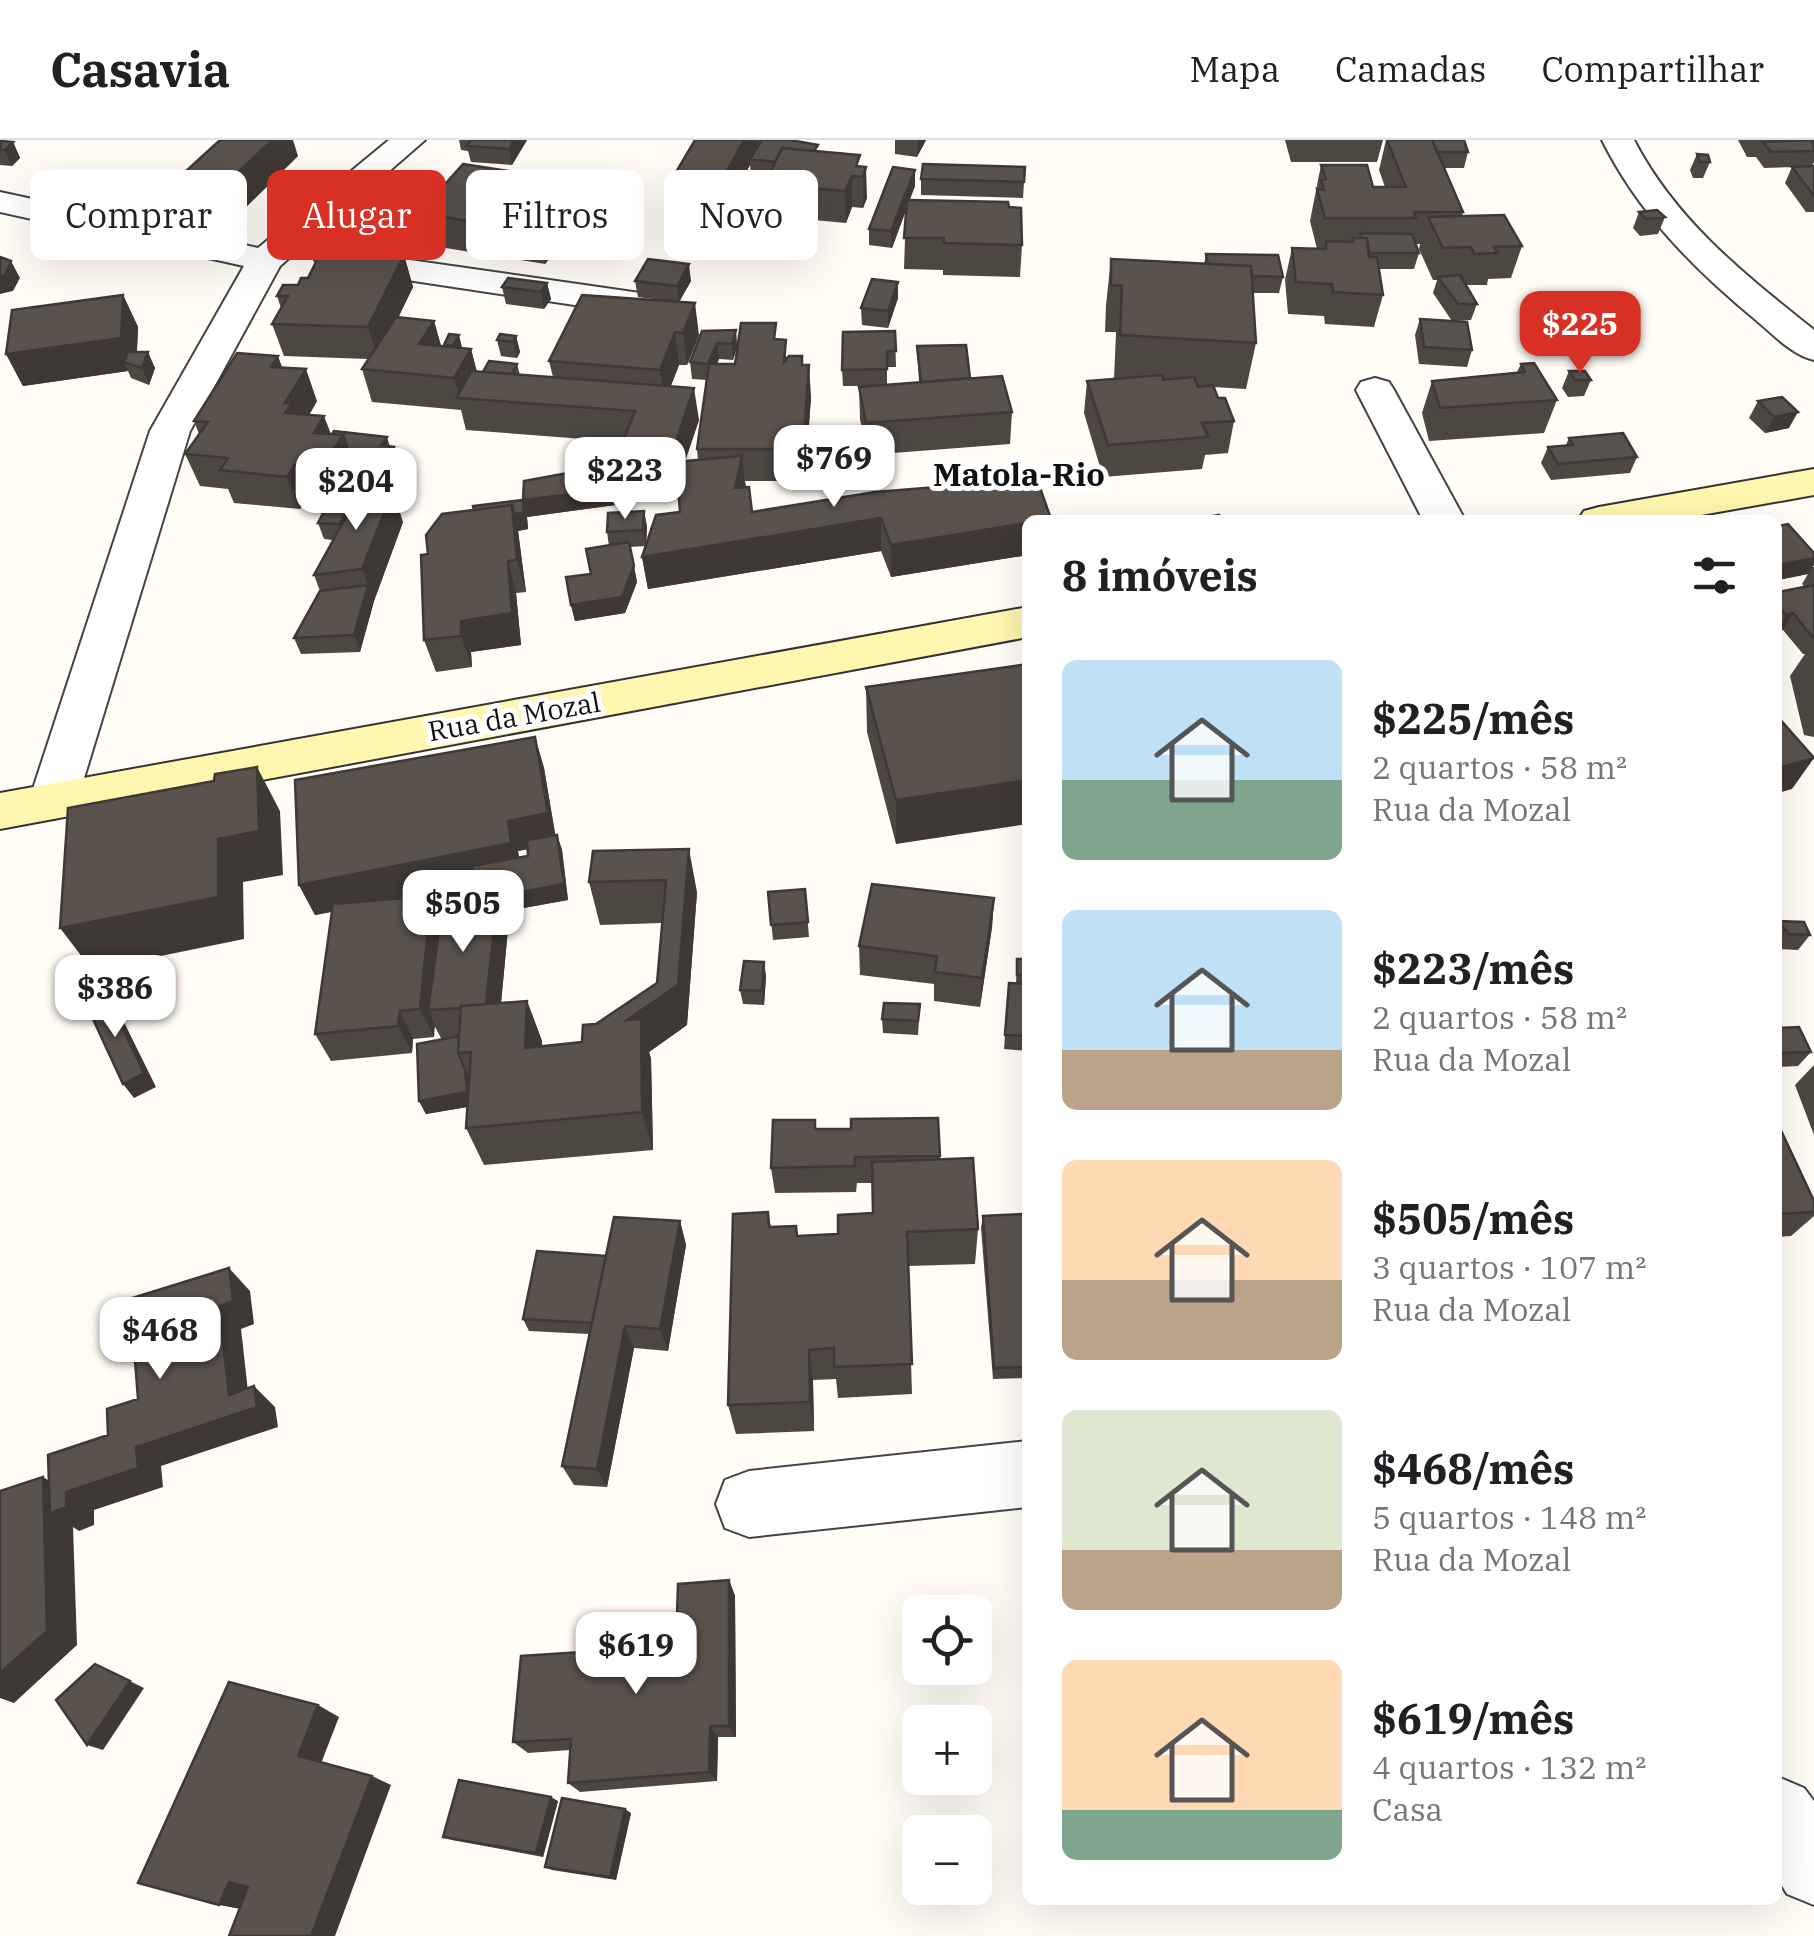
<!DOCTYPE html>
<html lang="pt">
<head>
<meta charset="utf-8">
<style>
  body { margin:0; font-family:"IBM Plex Serif",serif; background:#f6f6f6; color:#202124; height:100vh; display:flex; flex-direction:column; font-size:38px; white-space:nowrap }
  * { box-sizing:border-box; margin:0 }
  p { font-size:32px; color:#757577 }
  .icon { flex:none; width:55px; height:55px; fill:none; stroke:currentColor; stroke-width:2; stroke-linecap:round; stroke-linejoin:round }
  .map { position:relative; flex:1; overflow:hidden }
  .sheet { position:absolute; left:1022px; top:375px; width:760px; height:1390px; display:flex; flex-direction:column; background:#fff; border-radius:15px; box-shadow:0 10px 40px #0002 }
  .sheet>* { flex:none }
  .guide { position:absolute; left:30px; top:30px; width:842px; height:90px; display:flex; gap:20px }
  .buttons { position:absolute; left:902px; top:1455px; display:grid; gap:20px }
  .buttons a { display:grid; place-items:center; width:90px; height:90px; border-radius:15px; background:#fff; box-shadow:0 10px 40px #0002; font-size:50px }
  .price { position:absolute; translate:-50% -85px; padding:0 22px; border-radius:20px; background:#fff; color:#222; font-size:32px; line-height:65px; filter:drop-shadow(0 2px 5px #0008) }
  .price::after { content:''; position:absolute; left:50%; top:60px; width:30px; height:22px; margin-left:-15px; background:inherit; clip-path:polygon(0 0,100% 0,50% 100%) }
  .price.current { background:#d93025; color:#fff }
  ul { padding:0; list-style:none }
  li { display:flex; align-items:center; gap:30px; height:250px; padding:0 40px }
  li span { display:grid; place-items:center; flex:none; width:280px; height:200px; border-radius:15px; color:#555 }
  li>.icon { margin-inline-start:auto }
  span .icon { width:120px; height:120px; fill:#fffc; stroke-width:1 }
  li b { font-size:42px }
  h2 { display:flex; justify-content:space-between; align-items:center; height:120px; padding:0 40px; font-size:42px }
  .tag { padding:0 35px; border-radius:15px; background:#fff; box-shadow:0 10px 40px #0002; font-size:35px; line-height:90px }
  .tag.current { background:#d93025; color:#fff }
  header { display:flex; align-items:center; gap:60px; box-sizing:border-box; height:140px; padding:0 50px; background:#fff; border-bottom:2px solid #e0e0e0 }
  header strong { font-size:48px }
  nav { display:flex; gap:55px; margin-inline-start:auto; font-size:35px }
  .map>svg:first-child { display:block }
</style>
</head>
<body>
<header>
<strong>Casavia</strong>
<nav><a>Mapa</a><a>Camadas</a><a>Compartilhar</a></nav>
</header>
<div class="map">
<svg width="1814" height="1796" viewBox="0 0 1814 1796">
  <rect width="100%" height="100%" fill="#fffdf5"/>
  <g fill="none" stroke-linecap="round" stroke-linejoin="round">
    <defs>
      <path id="street" d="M389,0H425L280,126L190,291L77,661L70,674L53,679L36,674L29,661L150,291L244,126L0,72V52L258,108Z
        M1602,0H1634C1676,81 1744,134 1814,190V220C1792,215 1775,196 1757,181C1694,129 1639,74 1602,0Z
        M333,109L654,155L667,158L672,166L667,174L654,177L321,127L315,120L321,113Z
        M1375,238L1389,242L1394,250L1465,380H1423L1356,250L1361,242Z
        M1028,1301V1367L749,1397L725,1388L716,1364L725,1340L749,1331Z
        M1778,1637L1804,1648L1814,1661V1765L1787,1754L1778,1739Z"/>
      <path id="secondary" d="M1814,329V355L1673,380H1578L1584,371L1599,367Z
        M1028,467V497L0,689V653Z"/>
    </defs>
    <use href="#street" stroke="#444" stroke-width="4"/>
    <use href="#secondary" stroke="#333" stroke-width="4"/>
    <use href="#street" fill="#fff" fill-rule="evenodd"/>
    <use href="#secondary" fill="#fff6b0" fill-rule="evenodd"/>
  </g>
  <path fill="#4d4742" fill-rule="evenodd" d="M459,0H527L512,25L471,22L468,11L461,10Z
    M695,0H790L861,26L867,58L863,68L852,67L846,83L814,80L804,102L757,98L754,66L768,37L751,35L750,25L720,81V85L717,92L710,91L702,107L673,104L671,88L678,76H673L669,44Z
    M895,0H926L917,17L895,14Z
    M1285,0H1383L1377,22H1291Z
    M1386,0H1464L1468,12L1464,28H1444L1463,72L1462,76L1522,106L1511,138L1488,139L1487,145H1466L1477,164L1471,180L1452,181L1433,153L1437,140H1433L1419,109L1420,104H1415L1419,113L1414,129H1379L1383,155L1374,187L1325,184L1324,176L1288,174L1285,140L1292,108L1317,109L1310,81L1321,25L1373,47H1385L1379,30Z
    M1738,0H1814V22L1812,26H1814V72H1806L1785,43L1792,27H1795L1764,28L1756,17H1747Z
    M0,2H13L20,18L12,26L0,25Z
    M1697,14L1710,22L1703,38H1693L1690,30Z
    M298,16L244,69L198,62L186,31Z
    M1025,27L1023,58L921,55V39Z
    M915,46L909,60L1009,67L1022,105L1020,137L943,135V130L904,129L906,70L892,108L869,105V89Z
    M1639,72L1665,77L1658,94L1640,96L1633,88Z
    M419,73H586L545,124L427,105Z
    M1206,114L1283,137L1279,153H1253L1256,203L1246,249L1214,247L1218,258L1234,281L1228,313L1205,315L1202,329L1103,337L1084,273L1087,241L1114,239L1116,192H1105L1106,165L1111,119L1204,124Z
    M404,115L413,147L398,177L434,181L441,206L471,209L477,232H483L517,224L520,235L553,237L549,221L675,162L638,157L635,141H691L679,162L699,195L687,225H679L671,246L699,280L685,321L698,320L697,309L707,240L692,239L690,222L736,190L737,207L733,220L719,219L717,224H735L778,200L787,218L803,225L811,257L805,341H745L752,372L1028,380V415L891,437L881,411L648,449L642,417L645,406L630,407L637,442L625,473L575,481L571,465L609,406L607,392L644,371L647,387L646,405L680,372L678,342L673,357L621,353L615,321L623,302L466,290L461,270L372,262L362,229L368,219L284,216L272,184L281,168L277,156L298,145L308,138Z
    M898,142V158L888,188L862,185L861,168Z
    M547,143L551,159L544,169L506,164L502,147Z
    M123,155L138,187L137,212L155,228L149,245L131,238L128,231L23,246L6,214Z
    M1420,179L1472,210L1467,227L1419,224L1415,195Z
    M895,191L896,227H887V245L919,242L917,206L970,238L1012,272L1010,304L867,315L860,279L859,247L873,246H843L842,230Z
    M516,196L520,212L517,218L501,216L497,200Z
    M1521,224L1557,260L1544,293L1429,301L1422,273L1432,241L1517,232Z
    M282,227L317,261L309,275L331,294L394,307L399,323L394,331L354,327L348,339L365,348L403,382L374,461L360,512L301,514L294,498L320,451L314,435L333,400L324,399L318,383L330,359L307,357L300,369L234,363L228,349L200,346L185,314L199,294L194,281Z
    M1569,231L1591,240L1584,256L1568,257L1562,248Z
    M1758,261L1789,288L1765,293L1749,278Z
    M1569,298L1637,317L1630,333L1551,340L1541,323L1548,307L1566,305Z
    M616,324L619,341L615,365L527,377L528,389L518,391L526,452L516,453L521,505L471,512L472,527L436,532L424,500L428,414L474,370L523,360Z
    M1778,386L1814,413L1812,427H1814V597L1804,595L1790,536L1805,514H1803L1783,490L1778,491V452L1805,447L1802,444L1808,434L1778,440Z
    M1028,524L896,704L867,592L866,547Z
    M535,597L544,628L555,695H557L562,710L568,760L501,772L508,789L501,863L527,861L542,901V906L582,902L596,884L657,843L662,783L600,785L589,742L593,711L697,752L687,885L649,912L651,919L653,1010L484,1025L466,988L467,967L426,974L419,961L450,898H441L434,885V897L413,899L412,913L331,921L315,894L332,772L315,775L299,745ZM528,709V716L519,717L518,711ZM474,743L476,761L440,779L392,759Z
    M805,749L809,797L773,800L768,752Z
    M994,758L992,787L980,867L934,861V844L860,835L859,806Z
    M1778,781L1810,795L1798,810L1778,809Z
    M1017,819H1028V911L1004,909L1009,843L1016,844Z
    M764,822L766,837L764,865L743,864L740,850Z
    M920,864L918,895L883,893L882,879Z
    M1778,888L1811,912L1798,926L1778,927Z
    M1814,925V995L1795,945Z
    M938,978L940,1020L978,1089L975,1124L908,1126L912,1254L838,1258L836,1239L813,1240L814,1291L736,1294L728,1265L768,1072L771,1087L798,1096L838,1094L873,1073L872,1043H857L856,1052L775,1053L771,1028L815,980L816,989H851Z
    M1778,984L1814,1061V1076L1791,1096L1778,1097Z
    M983,1076L1028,1123V1238L993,1239L981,1088Z
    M680,1081L686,1105L668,1211L634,1208L607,1347L574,1345L562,1326L589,1194L529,1191L523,1179L606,1116Z
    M729,1440L735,1456L736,1597H718L717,1641L580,1652L568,1643L570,1610L528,1613L513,1602L676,1506Z
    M558,1661L543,1717L452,1700L443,1697Z
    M631,1673L616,1740L552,1730L545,1727Z"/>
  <path fill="#3f3936" d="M272,0H293L298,16L244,69L233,37Z
    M514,0H527L512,25L509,9Z
    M744,0H758L759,9L750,19V25L720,81L717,49Z
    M918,0H926L917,17Z
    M13,2L20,18L12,26L5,10Z
    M866,27L867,58L863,68V37Z
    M915,30V46L892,108L891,91Z
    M852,36V67L846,83L845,51Z
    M580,42L586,73L545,124L539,92Z
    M812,48L814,80L804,102L802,70Z
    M718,69L720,85L717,92L715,75Z
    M709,75L710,91L702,107L700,91Z
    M404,115L413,147L378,220L368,187Z
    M11,121L20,138L13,151L0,154V136Z
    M689,124L691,141L679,162L677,146Z
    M898,142V158L888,188V171Z
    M547,143L551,159L544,169L541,152Z
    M123,155L138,187L136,226L124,222L128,231L23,246L6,214Z
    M695,163L699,195L687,225L683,193Z
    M434,181L443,213L419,204Z
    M736,190L737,207L733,220L732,204Z
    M675,192L679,225L664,262L660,230Z
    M459,195L463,211L457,222L453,206Z
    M516,196L520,212L517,218L513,202Z
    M717,203L719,219L713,233H709L708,224Z
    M471,209L479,241L460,258L454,238Z
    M148,212L155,228L149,245L142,228Z
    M278,216L290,249L271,227Z
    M809,225L811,257L805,341L803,309Z
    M306,229L317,261L301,289L285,273V263Z
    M694,248L699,280L673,357L668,325Z
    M1798,272L1789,288L1765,293L1774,277Z
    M324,276L336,307L343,295L354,328L335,360L323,327L314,293Z
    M387,297L391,311L394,307L399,323L394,331L389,315L381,305Z
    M742,316L745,348H735Z
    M616,324L619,341L615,365L527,377L528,389L518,391L526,452L517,420L474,379Z
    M294,325L307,357L300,369L287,337Z
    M363,340L368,356L346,401L340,384Z
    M393,350L403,382L374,461L360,512L354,495L368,445L362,429Z
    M644,371L647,387L646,406L643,390Z
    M881,378V411L648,449L642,417Z
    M1028,383V415L891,437V405Z
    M1814,418V425L1808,434L1778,440V425Z
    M508,421L516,453L521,505L471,512L472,527L461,496V481Z
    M634,426L637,442L625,473L575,481L571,465Z
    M1793,473L1783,490L1778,491L1786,475Z
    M535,597L544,628L557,704L518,711L521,733L315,775L299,745L508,681Z
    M1814,618L1792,649L1778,653V628Z
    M257,627L280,671L283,735L243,742L244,799L92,830L60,788L218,699Z
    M1028,640V684L896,704V660Z
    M557,695L562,710L568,760L501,772L508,789L498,895L486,867L476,761Z
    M689,709L697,752L687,885L649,912L651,919L653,1010L642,972L627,880L678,845Z
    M431,756L443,786L428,870L435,885L434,897L420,869Z
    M994,758L992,787L980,867L982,838Z
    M764,822L766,837L764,865L762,851Z
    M107,856L118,870L156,947L134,958L123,944Z
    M527,861L542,901L540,947L525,908Z
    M400,871L413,899L412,913L398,886Z
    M465,930L472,944L473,966L426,974L419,961Z
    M680,1081L686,1105L668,1211L660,1189Z
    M229,1128L250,1151L254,1184L241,1189L250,1269L254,1246L275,1267L278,1287L161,1326L163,1347L94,1370V1385L79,1391L73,1387L77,1505L14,1563L0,1558V1533L43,1337L67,1352L136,1307L229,1255L219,1166Z
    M132,1182L137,1211L112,1189Z
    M625,1186L634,1208L607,1347L597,1329Z
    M809,1210L813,1240L814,1291L810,1262Z
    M729,1440L735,1456L736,1597L729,1586Z
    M95,1524L144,1548L103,1610L87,1605Z
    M318,1565L339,1577L320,1626L298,1616Z
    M710,1586L718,1597L717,1641L709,1632Z
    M372,1636L391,1645L335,1796H311Z
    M551,1657L558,1661L543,1717L536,1713Z
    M625,1669L631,1673L616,1740L610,1737Z
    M229,1742L255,1748L246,1770L219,1765Z"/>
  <path fill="#5a524d" stroke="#3f3936" stroke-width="2.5" d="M220,0H272L233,37L186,31Z
    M471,0H514L509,9L467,6Z
    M695,0H744L717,49L669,44Z
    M762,0H790L818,5L814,11L782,8L775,22L750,19Z
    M1387,0H1432L1463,72H1414L1416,78H1325L1317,49L1324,50L1321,40L1326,39L1321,25H1367L1373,47H1406Z
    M1432,0H1464L1468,12H1437Z
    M1811,0L1814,4V11L1771,12L1763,2Z
    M1,1L13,2L5,10H0Z
    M782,8L860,15L856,26L866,27L863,37L852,36L845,51L812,48L802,70L754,66Z
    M1697,14L1708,15L1710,22H1700Z
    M463,24L580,42L539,92L419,73Z
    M923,24L1025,27L1024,42L921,39Z
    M1814,26V56L1792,27Z
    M893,27L915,30L891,91L869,89Z
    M907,60L1008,62L1009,67L1021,68L1022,105L944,103V98H904Z
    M694,66L718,69L715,75H709L700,91L671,88L681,71H692Z
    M1657,70L1665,77L1646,79L1639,72Z
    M1504,75L1522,106L1494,107L1497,113L1474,114L1471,107L1443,108L1428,77Z
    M1360,93L1412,94L1419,113H1369L1367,98H1361Z
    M1353,98H1367L1369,117H1377L1383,155L1333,152L1332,144L1296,142L1292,108L1326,109V101L1353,102Z
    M321,112L404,115L368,187L272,184L288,156H277L283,145H298L301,138H308Z
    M1206,114L1278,115L1283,137L1252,136L1251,126L1208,124Z
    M0,117L11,121L5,135L0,136Z
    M648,119L689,124L677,146L635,141Z
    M1111,119L1251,126L1256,203L1120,195L1122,146L1111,145Z
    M1460,135L1477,164H1458L1438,137Z
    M508,138L547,143L541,152L502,147Z
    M872,139L898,142L888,171L861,168Z
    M123,155L121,198L6,214L12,170Z
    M582,155L695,163L683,193L675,192L660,230L549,221Z
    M396,177L434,181L419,204L471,209L454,238L362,229Z
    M1420,179L1467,182L1472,210L1424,207Z
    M741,183H776L774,199L786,200L784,222L789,216H802V225H809L803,309H697L709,224H735Z
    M736,190L732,204L717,203L708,224L690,222L702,191Z
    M895,191L896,211H887V229L842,230L843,192Z
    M449,194L459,195L453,206L444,205Z
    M500,194L516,196L513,202L497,200Z
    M966,205L970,238L921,242L917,206Z
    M128,212H148L142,228L124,222Z
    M237,213L278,216L271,227L306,229L285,263H292L285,273L324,276L314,293L343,295L323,327L294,325L287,337L220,330L228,318L185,314L208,282L194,281Z
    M489,221L517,224L512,234L483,232Z
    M1534,223L1557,260L1440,268L1432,241L1525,232L1521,224Z
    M471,231L694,248L668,325L615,321L635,271L457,258Z
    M1569,231H1585L1591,240H1575Z
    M1162,235L1163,240L1194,237L1198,247L1213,245L1218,258H1225L1234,281L1202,283L1208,297L1108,305L1087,241Z
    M1002,236L1012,272L866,283L859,247Z
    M1782,257L1798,272L1774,277L1758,261Z
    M334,291L387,297L381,305L394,307L389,315L348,310L343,295L332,294Z
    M1623,293L1637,317L1558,324L1548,307L1573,305L1569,298Z
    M742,316L735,348L749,347L752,372L875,352L1037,339L1051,379L1028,380V383L891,405L881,378L642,417L656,375L680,372L676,322Z
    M616,324L612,349L523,360L524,341Z
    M341,338L363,340L340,384L318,383Z
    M362,348L393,350L362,429L314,435Z
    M523,360L524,373L514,374L512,365L474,370L473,366Z
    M512,365L517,420L508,421L512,473L461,481V496L424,500L421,415L428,414L426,395L442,374Z
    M644,371L643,390L607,392L608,373Z
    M1219,375L1222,380H1204L1203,378Z
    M1788,384L1814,413V418L1778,425V386Z
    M629,402L634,426L622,457L571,465L566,437L591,434L586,409Z
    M368,445L354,495L294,498L320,451Z
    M1814,445V498H1813L1793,473L1786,475L1778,465V452Z
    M1028,524V640L896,660L866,547Z
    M1778,577L1814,618L1778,628Z
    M535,597L548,673L508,681L511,703L299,745L295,640Z
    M257,627L259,691L218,699V757L60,788L68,668L214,641L215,634Z
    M557,695L564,744L476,761L472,726L528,716L527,700Z
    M689,709L678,845L627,880L641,879L642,972L466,988L471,912L458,913L461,866L527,861L525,908L582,902L583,885L596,884L657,843L666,740L589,742L593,711Z
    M872,744L994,758L982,838L935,832L937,816L859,806Z
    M805,749L808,782L771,785L768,752Z
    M431,756L420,869L400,871L398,886L315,894L333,764Z
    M497,760L486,864L461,866V868L428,870L443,762Z
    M1778,781L1804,782L1810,795L1789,794Z
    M1017,819H1028V835H1017Z
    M744,821L764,822L762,851L740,850Z
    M1009,843L1028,844V896L1005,895Z
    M107,856L144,933L123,944L87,866Z
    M884,863L920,864L918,881L882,879Z
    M1799,887L1811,912L1779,913L1778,888Z
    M459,896L458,913L465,930L467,952L419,961L417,904Z
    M938,978L940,1016L855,1017V1026L771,1028L773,980H815V989H851V979Z
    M1778,984L1814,1061V1072L1778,1074Z
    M973,1018L978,1089L907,1092L912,1224L834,1227V1208L809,1210L810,1262L728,1265L733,1074L768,1072L769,1087L796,1086L797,1096L838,1094V1075L873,1073L872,1022Z
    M1023,1074L1028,1123V1227L994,1228L983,1076Z
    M614,1077L680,1081L660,1189L625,1186L597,1329L562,1326Z
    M537,1111L606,1116L592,1183L523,1179Z
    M229,1128L233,1161L219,1166L229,1255L254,1246L257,1267L136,1307L138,1328L66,1352V1367L50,1373L48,1315L108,1295L107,1269L138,1259L132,1182L112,1189L110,1165Z
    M43,1337L47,1491L0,1533V1351Z
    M729,1440V1586H710L709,1632L568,1643L571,1599L513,1602L521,1516L676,1506L678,1444Z
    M95,1524L130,1541L87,1605L56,1560Z
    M229,1542L318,1565L298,1616L372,1636L311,1796H229L248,1747L229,1742L219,1765L138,1743Z
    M459,1640L551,1657L536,1713L443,1697Z
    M562,1658L625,1669L610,1737L545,1727Z"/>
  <g text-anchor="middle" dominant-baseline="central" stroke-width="10" stroke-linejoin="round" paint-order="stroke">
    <g font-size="28" fill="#111" stroke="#fff">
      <text transform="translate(514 576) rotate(-10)">Rua da Mozal</text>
    </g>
    <g font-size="32" font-weight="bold" fill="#111" stroke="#fff">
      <text x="1019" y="334">Matola-Rio</text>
    </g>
  </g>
</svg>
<div class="buttons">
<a><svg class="icon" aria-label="locate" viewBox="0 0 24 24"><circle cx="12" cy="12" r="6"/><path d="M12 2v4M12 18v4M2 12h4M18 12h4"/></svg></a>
<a>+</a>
<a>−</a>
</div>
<b class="price current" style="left:1580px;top:236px">$225</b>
<b class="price" style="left:834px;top:370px">$769</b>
<b class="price" style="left:625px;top:382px">$223</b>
<b class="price" style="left:356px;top:393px">$204</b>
<b class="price" style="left:463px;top:815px">$505</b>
<b class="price" style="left:115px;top:900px">$386</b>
<b class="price" style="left:160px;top:1242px">$468</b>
<b class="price" style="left:636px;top:1557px">$619</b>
<div class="guide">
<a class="tag">Comprar</a>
<a class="tag current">Alugar</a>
<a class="tag">Filtros</a>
<a class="tag">Novo</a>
</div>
<section class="sheet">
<h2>8 imóveis<svg class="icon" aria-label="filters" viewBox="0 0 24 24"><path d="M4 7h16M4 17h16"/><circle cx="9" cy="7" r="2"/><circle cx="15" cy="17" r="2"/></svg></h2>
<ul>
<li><span style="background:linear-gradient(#bfe0f5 60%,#7fa58c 0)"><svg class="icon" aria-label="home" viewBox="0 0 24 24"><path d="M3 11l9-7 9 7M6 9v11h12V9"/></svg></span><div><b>$225/mês</b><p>2 quartos · 58 m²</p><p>Rua da Mozal</p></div></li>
<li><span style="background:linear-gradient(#bfe0f5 70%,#b9a48a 0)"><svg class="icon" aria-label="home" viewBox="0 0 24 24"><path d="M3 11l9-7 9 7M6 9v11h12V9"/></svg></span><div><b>$223/mês</b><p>2 quartos · 58 m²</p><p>Rua da Mozal</p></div></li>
<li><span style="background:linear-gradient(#ffd9b3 60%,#b9a48a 0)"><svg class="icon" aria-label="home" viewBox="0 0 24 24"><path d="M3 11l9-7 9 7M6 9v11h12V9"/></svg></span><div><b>$505/mês</b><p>3 quartos · 107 m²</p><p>Rua da Mozal</p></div></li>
<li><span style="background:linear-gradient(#dfe7d0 70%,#b9a48a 0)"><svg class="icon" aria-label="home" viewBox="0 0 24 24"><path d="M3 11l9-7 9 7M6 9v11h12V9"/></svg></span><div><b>$468/mês</b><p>5 quartos · 148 m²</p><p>Rua da Mozal</p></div></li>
<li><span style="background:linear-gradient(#ffd9b3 75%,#7fa58c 0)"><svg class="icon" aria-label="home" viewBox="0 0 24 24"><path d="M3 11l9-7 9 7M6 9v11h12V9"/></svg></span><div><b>$619/mês</b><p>4 quartos · 132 m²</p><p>Casa</p></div></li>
</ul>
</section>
</div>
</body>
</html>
